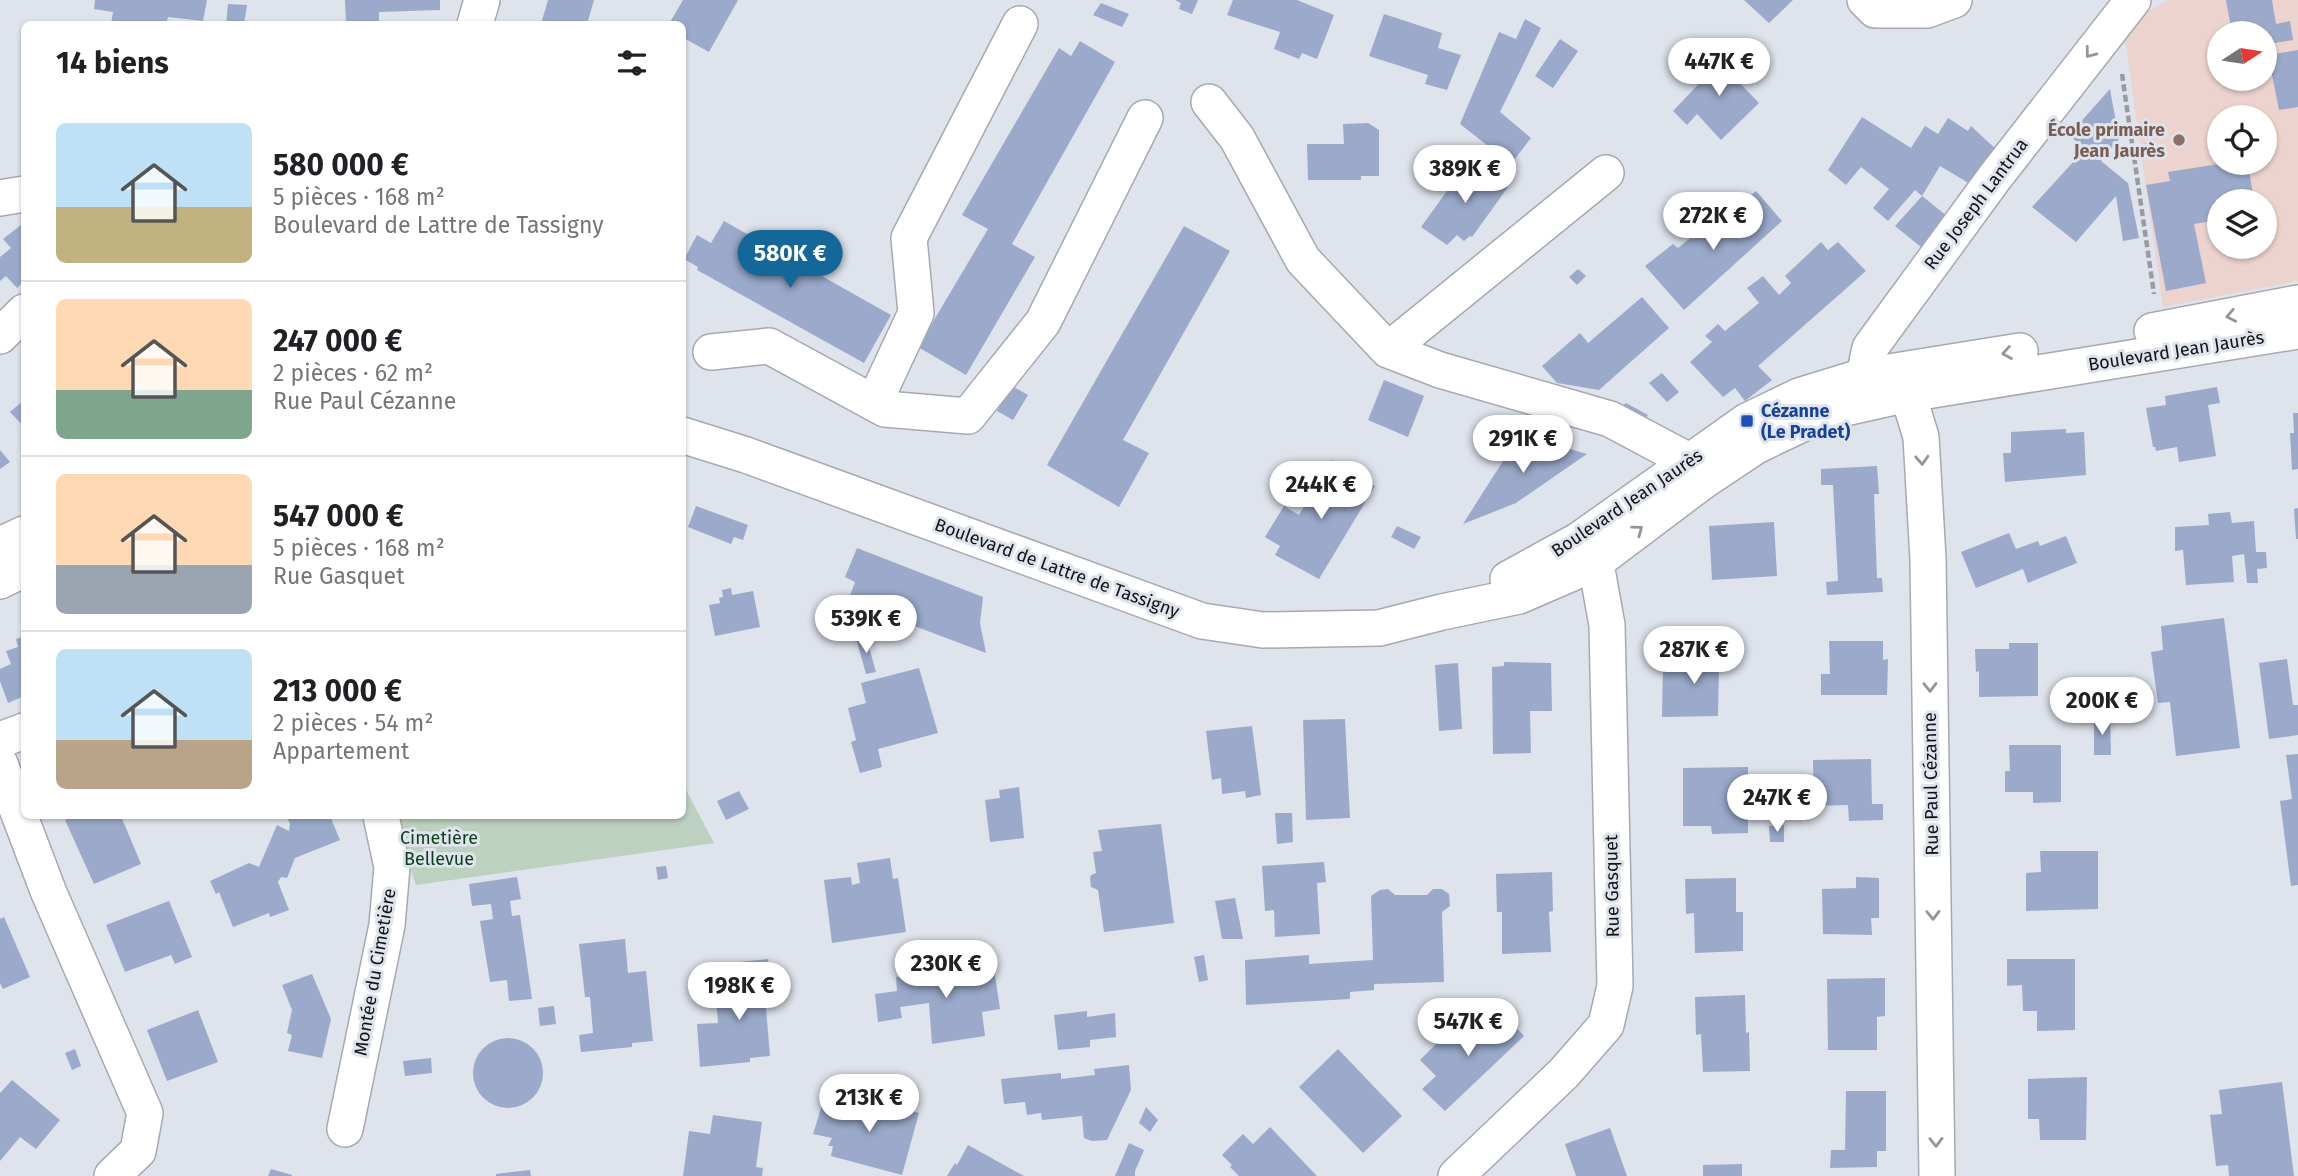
<!DOCTYPE html>
<html lang="fr">
<head>
<meta charset="utf-8">
<style>
  body { margin:0; font-family:"Fira Sans",sans-serif; background:#f6f6f6; color:#202124; height:100vh; display:flex; flex-direction:column; font-size:26px; white-space:nowrap }
  * { box-sizing:border-box; margin:0 }
  p { font-size:23px; color:#757577 }
  .icon { flex:none; width:38px; height:38px; fill:none; stroke:currentColor; stroke-width:2; stroke-linecap:round; stroke-linejoin:round }
  .map { position:relative; flex:1; overflow:hidden }
  .details { position:absolute; left:21px; top:21px; width:665px; height:798px; display:flex; flex-direction:column; background:#fff; border-radius:10px; box-shadow:0 2px 5px #0004 }
  .details>* { flex:none }
  .needle { width:46px; rotate:78deg }
  .fabs { position:absolute; left:2207px; top:21px; display:grid; gap:14px }
  .fabs a { display:grid; place-items:center; width:70px; height:70px; border-radius:50%; background:#fff; box-shadow:0 2px 5px #0004; font-size:35px }
  .price { position:absolute; translate:-50% -60px; padding:0 16px; border-radius:24px; background:#fff; color:#222; font-size:23px; line-height:46px; filter:drop-shadow(0 2px 4px #0008) }
  .price::after { content:''; position:absolute; left:50%; top:42px; width:21px; height:16px; margin-left:-10px; background:inherit; clip-path:polygon(0 0,100% 0,50% 100%) }
  .price.on { background:#146899; color:#fff }
  ul { padding:0; list-style:none }
  li { display:flex; align-items:center; gap:21px; height:175px; padding:0 35px }
  li+li { border-top:2px solid #e0e0e0 }
  li span { display:grid; place-items:center; flex:none; width:196px; height:140px; border-radius:10px; color:#555 }
  li>.icon { margin-inline-start:auto }
  span .icon { width:84px; height:84px; fill:#fffc; stroke-width:1 }
  li b { font-size:30px }
  h2 { display:flex; justify-content:space-between; align-items:center; height:84px; padding:0 35px; font-size:30px }
  .map>svg:first-child { display:block }
</style>
</head>
<body>
<div class="map">
<svg width="2298" height="1176" viewBox="0 0 2298 1176">
  <rect width="100%" height="100%" fill="#dee3ec"/>
  <path fill="#ecd3cd" fill-rule="evenodd" d="M2169,0H2298V281L2163,307L2123,24ZM2219,33H2264V79H2219ZM2219,117H2264V163H2219ZM2219,201H2264V247H2219Z"/>
  <path fill="#bdd1c0" d="M683,784L714,843L416,885L393,816H682Z"/>
  <path fill="#9baacb" d="M95,0H207L203,21L168,17L166,24H111L113,12L94,9Z
    M345,0H440V10L379,12V24H346Z
    M548,0H594L587,24H541Z
    M683,0H738L709,52L682,37V24H669Z
    M1175,0H1198L1192,14L1179,9L1181,3Z
    M1233,0H1297L1334,15L1317,59L1302,53L1299,59L1274,49L1280,32L1227,15Z
    M1744,0H1793L1769,23Z
    M2226,0H2272L2276,24L2290,21L2293,40L2264,45V33H2232Z
    M1101,3L1129,14L1122,27L1093,15Z
    M228,4L247,5L244,24H226Z
    M1384,14L1442,33L1438,48L1461,55L1447,90L1425,84L1428,75L1369,56Z
    M1525,19L1541,28L1500,112L1531,138L1511,164L1460,124L1499,32L1516,39Z
    M1560,39L1578,51L1553,88L1535,76Z
    M1080,41L1115,62L1012,244L1035,257L966,375L918,347L988,229L962,215L1059,48L1071,56Z
    M1732,49L1746,63L1733,76L1759,103L1721,140L1697,114L1687,125L1673,111Z
    M2298,50V107L2279,110L2268,55Z
    M2110,89L2119,139L2101,161L2128,183L2139,238L2123,241L2116,196L2076,242L2032,207L2085,149L2069,135Z
    M1862,117L1911,148L1925,126L1938,134L1948,118L1968,131L1971,126L1999,152L1972,185L1940,166L1922,196L1915,190L1888,221L1873,208L1889,189L1861,167L1846,185L1828,170Z
    M1368,123L1379,130V176H1361V180H1308L1307,144H1344L1343,124Z
    M2148,143L2150,151L2140,152L2139,145Z
    M1470,159L1508,187L1472,237L1470,236L1464,241L1457,235L1447,245L1421,227Z
    M2225,163H2248L2254,201H2219V220L2194,224L2206,283L2166,291L2146,185L2170,181L2168,172Z
    M1756,191L1782,221L1684,310L1645,266L1673,244L1678,248L1699,231L1710,244L1728,229L1719,221Z
    M1922,196L1947,216L1921,247L1895,226Z
    M724,221L891,315L864,363L697,270L698,267L684,259L697,235L711,243Z
    M21,225L24,229V281L17,288L6,276L0,281V257L11,248L3,239Z
    M1184,226L1230,251L1123,440L1149,453L1119,507L1047,465Z
    M1821,242L1828,250L1838,242L1866,271L1758,366L1772,380L1745,401L1735,388L1723,397L1690,362L1712,342L1705,336L1718,324L1725,331L1759,303L1747,288L1763,276L1779,295L1791,283L1785,276Z
    M1578,269L1586,276L1577,285L1569,277Z
    M1642,297L1669,328L1599,390L1557,383L1542,366L1580,333L1588,343Z
    M1662,373L1679,392L1667,402L1649,383Z
    M1384,380L1424,396L1408,437L1368,420Z
    M1012,386L1028,395L1013,420L997,411Z
    M2217,387L2220,403L2208,405L2216,456L2179,462L2177,447L2156,451L2155,447H2153L2146,408L2166,405L2165,396Z
    M24,400V427L10,412Z
    M1626,403L1648,415L1643,423L1618,409Z
    M2293,413H2298V469L2292,470L2290,433H2294Z
    M2066,429V433L2084,432L2086,475L2005,482L2003,453H2011V432Z
    M1526,436L1587,454L1516,503L1463,524L1510,450L1516,452Z
    M0,450L10,462L0,469Z
    M1332,460L1375,486L1319,579L1275,555L1280,546L1265,537L1284,506L1299,515Z
    M1877,466L1879,494H1874L1877,578H1882L1883,592L1827,595L1826,582L1838,581L1833,485H1821V469Z
    M696,506L748,525L743,540L734,537L731,544L688,527Z
    M2298,508V539H2296L2294,509Z
    M2230,512L2232,523L2254,521L2256,552H2266L2267,568L2257,569L2258,583H2247L2244,554L2232,556L2234,582L2186,585L2183,550L2175,551V527L2209,525L2208,514Z
    M1774,522L1777,576L1712,580L1709,526Z
    M1397,526L1421,537L1414,549L1391,537Z
    M2009,533L2016,549L2038,541L2040,546L2066,536L2077,563L2028,583L2023,569L1976,588L1961,552Z
    M857,548L983,597L980,623L986,653L848,601L855,582L845,577Z
    M731,588L732,595L753,591L760,627L715,636L709,605L720,603L719,598L723,597L722,590Z
    M2224,618L2240,748L2176,756L2170,702L2158,703L2151,652L2163,650L2161,626Z
    M24,636V696L8,703L0,681V669L11,664L6,651L18,647L16,639Z
    M866,636L876,672L866,674L856,638Z
    M1829,641H1883V660L1888,659L1887,695H1821V674H1830Z
    M2009,643H2038V696L1979,697V671L1976,672L1975,649H2009Z
    M1700,650H1732L1731,666H1719L1718,716L1662,717L1663,666L1700,667Z
    M2287,659L2293,705H2298V735L2269,739L2259,663Z
    M1504,662L1551,663L1552,711H1530L1531,753L1493,754L1492,667L1504,666Z
    M1458,663L1462,729L1439,731L1435,665Z
    M919,668L938,733L878,749L882,767L860,773L851,742L856,740L848,708L866,703L861,683Z
    M2094,718H2110L2111,755H2094Z
    M1345,719L1350,818L1306,820L1303,720Z
    M1252,726L1261,795L1246,798L1245,791L1222,794L1221,778L1212,780L1206,731Z
    M2009,745H2061V802L2033,803V792H2005V771H2010Z
    M2298,754V885L2291,886L2280,801L2292,799L2286,755Z
    M1871,759L1872,804H1883V820L1849,821L1848,805L1814,806L1813,760Z
    M1748,767V833L1712,834L1711,826H1683V768Z
    M1019,787L1024,838L990,842L985,800L1000,798L999,790Z
    M739,791L749,809L726,820L717,801Z
    M1275,813H1292L1293,842L1277,844Z
    M75,816H121L141,864L94,884L65,820Z
    M286,816H330L340,840L295,858L287,878L281,877L278,882L289,910L270,917L269,913L233,927L219,892L216,894L210,881L249,863L259,867L277,825L289,831L290,824Z
    M1161,824L1174,923L1104,932L1098,890L1091,887L1090,878L1091,875L1096,873L1093,852L1102,851L1098,830Z
    M1784,825V842H1770L1769,826Z
    M2040,851H2098V909L2026,911V873L2041,872Z
    M890,858L893,879L898,878L906,932L832,943L824,880L851,877L852,885L860,883L857,863Z
    M1324,862L1326,882L1317,883L1320,934L1275,937L1274,910L1265,911L1262,866Z
    M666,866L668,878L658,880L656,867Z
    M1552,872L1553,911L1549,912L1551,952L1502,954V912H1497L1496,874Z
    M517,877L521,899L510,901L512,916L520,915L532,999L509,1001L507,980L490,982L480,921L493,919L491,904L472,906L469,884Z
    M1856,877L1879,878V918H1871L1872,935L1823,934L1822,889L1856,888Z
    M1736,878V912H1743V951L1695,953L1694,913L1686,914L1685,879Z
    M1388,889L1395,895H1427L1433,889H1442L1449,894L1450,906L1442,912L1444,982L1374,984V990L1350,992V999L1246,1005L1245,960L1309,955V964L1373,960L1371,896L1380,890Z
    M1235,898L1243,939H1222L1215,901Z
    M169,901L192,957L175,964L171,955L125,972L106,925Z
    M4,917L30,977L3,989L0,983V919Z
    M625,939L628,973L646,971L653,1041L632,1043V1047L581,1052L579,1035L593,1033L590,997H585L579,944Z
    M1204,955L1208,980L1199,982L1194,957Z
    M768,959L772,995L765,996L770,1056L750,1058V1062L700,1067L697,1024L718,1023L716,1000L744,998L740,962Z
    M2007,959H2075V1030L2037,1031V1011H2023L2022,985L2007,986Z
    M993,962L1000,1009L982,1012L985,1036L932,1044L929,1003L900,1007L902,1018L878,1022L875,994L897,991L896,977Z
    M312,974L331,1019L322,1058L288,1051L292,1035L287,1033L292,1010L282,985Z
    M1885,978V1016L1877,1017V1050H1828L1827,979Z
    M1745,995L1746,1033L1749,1032L1750,1071L1703,1072L1701,1034L1696,1035L1695,997Z
    M554,1006L556,1024L540,1026L538,1008Z
    M1497,1008L1524,1036L1445,1111L1422,1089L1436,1076L1420,1060L1449,1031L1458,1040L1465,1033L1467,1036Z
    M198,1010L218,1062L167,1081L147,1030Z
    M1087,1011V1017L1115,1013L1116,1037L1090,1040V1047L1058,1050L1054,1015Z
    M473 1073a35 35 0 1 1 70 0a35 35 0 1 1-70 0Z
    M75,1049L81,1066L72,1070L65,1053Z
    M1338,1049L1402,1116L1363,1153L1299,1087Z
    M431,1058L432,1073L405,1076L403,1061Z
    M1129,1065L1131,1090L1107,1140L1092,1141L1084,1138L1082,1116L1042,1120L1041,1113L1027,1115L1025,1102L1004,1104L1001,1079L1061,1073V1079L1095,1075L1094,1069Z
    M2087,1077L2086,1140H2040L2039,1119H2028V1079Z
    M12,1080L60,1120L36,1149L20,1137L0,1161V1093Z
    M2282,1082L2294,1176H2229L2228,1165L2216,1166L2210,1115L2222,1114L2219,1090Z
    M1846,1091H1886V1151H1877V1167L1830,1168L1831,1150H1845Z
    M841,1100L883,1111L885,1103L919,1113L902,1175L831,1156L833,1146H828L832,1138L813,1134L823,1102L839,1106Z
    M1146,1107L1158,1120L1150,1132L1139,1123Z
    M713,1115L762,1122L756,1167L763,1168L762,1176H683L689,1131L710,1134Z
    M1270,1127L1317,1176H1239L1230,1167L1232,1165L1222,1155L1243,1134L1253,1144Z
    M1610,1128L1627,1176H1576L1565,1144Z
    M1129,1143L1144,1150L1135,1171V1176H1115Z
    M968,1145L1024,1176H947L955,1163L957,1165Z
    M1742,1164V1176H1703V1165Z
    M271,1169L292,1175V1176H268Z
    M530,1170L531,1176H496V1174Z"/>
  <g fill="none" stroke-linecap="round" stroke-linejoin="round">
    <defs>
      <path id="minor" d="M1865,0L1875,10H1927L1954,0
        M475,24L482,0
        M1209,102L1237,138L1303,260L1388,350L1440,370L1610,419L1689,461L1700,479
        M0,198L24,194
        M2152,331L2298,303
        M0,336L24,312
        M1388,350L1606,173
        M711,352L769,346L885,409L968,416L1043,322L1145,118
        M1864,376L1870,348L1995,177L2133,0
        M1908,394L1921,437L1928,559L1937,1176
        M874,403L916,313L909,238L1020,24
        M682,435L746,455L1202,621L1263,630L1379,628L1442,612L1519,596L1593,564L1702,482L1756,446L1806,422L1841,409L1908,394L2298,331
        M0,545L24,534
        M1508,579L1579,540L1747,421L1799,396L1864,376L2020,351
        M0,581L24,569
        M0,740L24,731
        M0,764L49,893L145,1113L138,1151L112,1176
        M345,1129L387,925L392,867L381,816
        M1456,1176L1564,1073L1606,1025L1615,986L1607,625L1598,575L1582,546"/>
    </defs>
    <use href="#minor" stroke="#a5a9b2" stroke-width="38"/>
    <path stroke="#979ba2" stroke-width="4.5" stroke-dasharray="7 3.5" stroke-linecap="butt" d="M2122,74L2154,294"/>
    <use href="#minor" stroke="#fff" stroke-width="35"/>
  </g>
  <defs><path id="oneway-chevron" d="M-2-3.5L2.5 0L-2 3.5" fill="none" stroke-width="1.6" stroke-linecap="round" stroke-linejoin="round" transform="scale(1.75)"/></defs>
  <g stroke="#949596">
    <use href="#oneway-chevron" transform="translate(2090 53) rotate(127)"/>
    <use href="#oneway-chevron" transform="translate(2231 316) rotate(169)"/>
    <use href="#oneway-chevron" transform="translate(2007 353) rotate(171)"/>
    <use href="#oneway-chevron" transform="translate(1922 460) rotate(87)"/>
    <use href="#oneway-chevron" transform="translate(1638 530) rotate(-37)"/>
    <use href="#oneway-chevron" transform="translate(1930 687) rotate(89)"/>
    <use href="#oneway-chevron" transform="translate(1933 915) rotate(89)"/>
    <use href="#oneway-chevron" transform="translate(1936 1142) rotate(89)"/>
  </g>
  <circle fill="#8d6e63" stroke="#dee3ec" stroke-width="2.5" cx="2179" cy="140" r="7"/>
  <rect fill="#1a4fb4" stroke="#dee3ec" stroke-width="2.5" x="1740" y="414" width="14" height="14" rx="3.5"/>
  <g text-anchor="middle" dominant-baseline="central" stroke-width="6" stroke-linejoin="round" paint-order="stroke">
    <g font-size="18" font-weight="bold" fill="#785e54" stroke="#dee3ec" text-anchor="end">
      <text x="2165" y="130">École primaire<tspan x="2165" dy="21">Jean Jaurès</tspan></text>
    </g>
    <g font-size="18" fill="#111316" stroke="#dee3ec">
      <text transform="translate(1976 204) rotate(-53)">Rue Joseph Lantrua</text>
      <text transform="translate(2176 351) rotate(-9)">Boulevard Jean Jaurès</text>
      <text transform="translate(1627 503) rotate(-34)">Boulevard Jean Jaurès</text>
      <text transform="translate(1057 568) rotate(20)">Boulevard de Lattre de Tassigny</text>
      <text transform="translate(1931 784) rotate(-91)">Rue Paul Cézanne</text>
      <text transform="translate(1612 886) rotate(-91)">Rue Gasquet</text>
      <text transform="translate(375 972) rotate(-80)">Montée du Cimetière</text>
    </g>
    <g font-size="18" font-weight="bold" fill="#164399" stroke="#dee3ec" text-anchor="start">
      <text x="1761" y="411">Cézanne<tspan x="1761" dy="21">(Le Pradet)</tspan></text>
    </g>
    <g font-size="18" fill="#093e1b" stroke="#dee3ec">
      <text x="439" y="838">Cimetière<tspan x="439" dy="21">Bellevue</tspan></text>
    </g>
  </g>
</svg>
<div class="fabs">
<a><svg class="needle" viewBox="-14 -14 28 28"><path d="M0-13l5 13h-10z" fill="#e53935"/><path d="M0 13l5-13h-10z" fill="#757577"/></svg></a>
<a><svg class="icon" aria-label="locate" viewBox="0 0 24 24"><circle cx="12" cy="12" r="6"/><path d="M12 2v4M12 18v4M2 12h4M18 12h4"/></svg></a>
<a><svg class="icon" aria-label="layers" viewBox="0 0 24 24"><path d="M12 4l9 5-9 5-9-5zM3 14l9 5 9-5"/></svg></a>
</div>
<b class="price" style="left:1719px;top:98px">447K €</b>
<b class="price" style="left:1465px;top:205px">389K €</b>
<b class="price" style="left:1713px;top:252px">272K €</b>
<b class="price on" style="left:790px;top:290px">580K €</b>
<b class="price" style="left:1523px;top:475px">291K €</b>
<b class="price" style="left:1321px;top:521px">244K €</b>
<b class="price" style="left:866px;top:655px">539K €</b>
<b class="price" style="left:1694px;top:686px">287K €</b>
<b class="price" style="left:2102px;top:737px">200K €</b>
<b class="price" style="left:1777px;top:834px">247K €</b>
<b class="price" style="left:946px;top:1000px">230K €</b>
<b class="price" style="left:739px;top:1022px">198K €</b>
<b class="price" style="left:1468px;top:1058px">547K €</b>
<b class="price" style="left:869px;top:1134px">213K €</b>
<section class="details">
<h2>14 biens<svg class="icon" aria-label="filters" viewBox="0 0 24 24"><path d="M4 7h16M4 17h16"/><circle cx="9" cy="7" r="2"/><circle cx="15" cy="17" r="2"/></svg></h2>
<ul>
<li><span style="background:linear-gradient(#bfe0f5 60%,#c2b280 0)"><svg class="icon" aria-label="home" viewBox="0 0 24 24"><path d="M3 11l9-7 9 7M6 9v11h12V9"/></svg></span><div><b>580 000 €</b><p>5 pièces · 168 m²</p><p>Boulevard de Lattre de Tassigny</p></div></li>
<li><span style="background:linear-gradient(#ffd9b3 65%,#7fa58c 0)"><svg class="icon" aria-label="home" viewBox="0 0 24 24"><path d="M3 11l9-7 9 7M6 9v11h12V9"/></svg></span><div><b>247 000 €</b><p>2 pièces · 62 m²</p><p>Rue Paul Cézanne</p></div></li>
<li><span style="background:linear-gradient(#ffd9b3 65%,#9aa5b1 0)"><svg class="icon" aria-label="home" viewBox="0 0 24 24"><path d="M3 11l9-7 9 7M6 9v11h12V9"/></svg></span><div><b>547 000 €</b><p>5 pièces · 168 m²</p><p>Rue Gasquet</p></div></li>
<li><span style="background:linear-gradient(#bfe0f5 65%,#b9a48a 0)"><svg class="icon" aria-label="home" viewBox="0 0 24 24"><path d="M3 11l9-7 9 7M6 9v11h12V9"/></svg></span><div><b>213 000 €</b><p>2 pièces · 54 m²</p><p>Appartement</p></div></li>
</ul>
</section>
</div>
</body>
</html>
